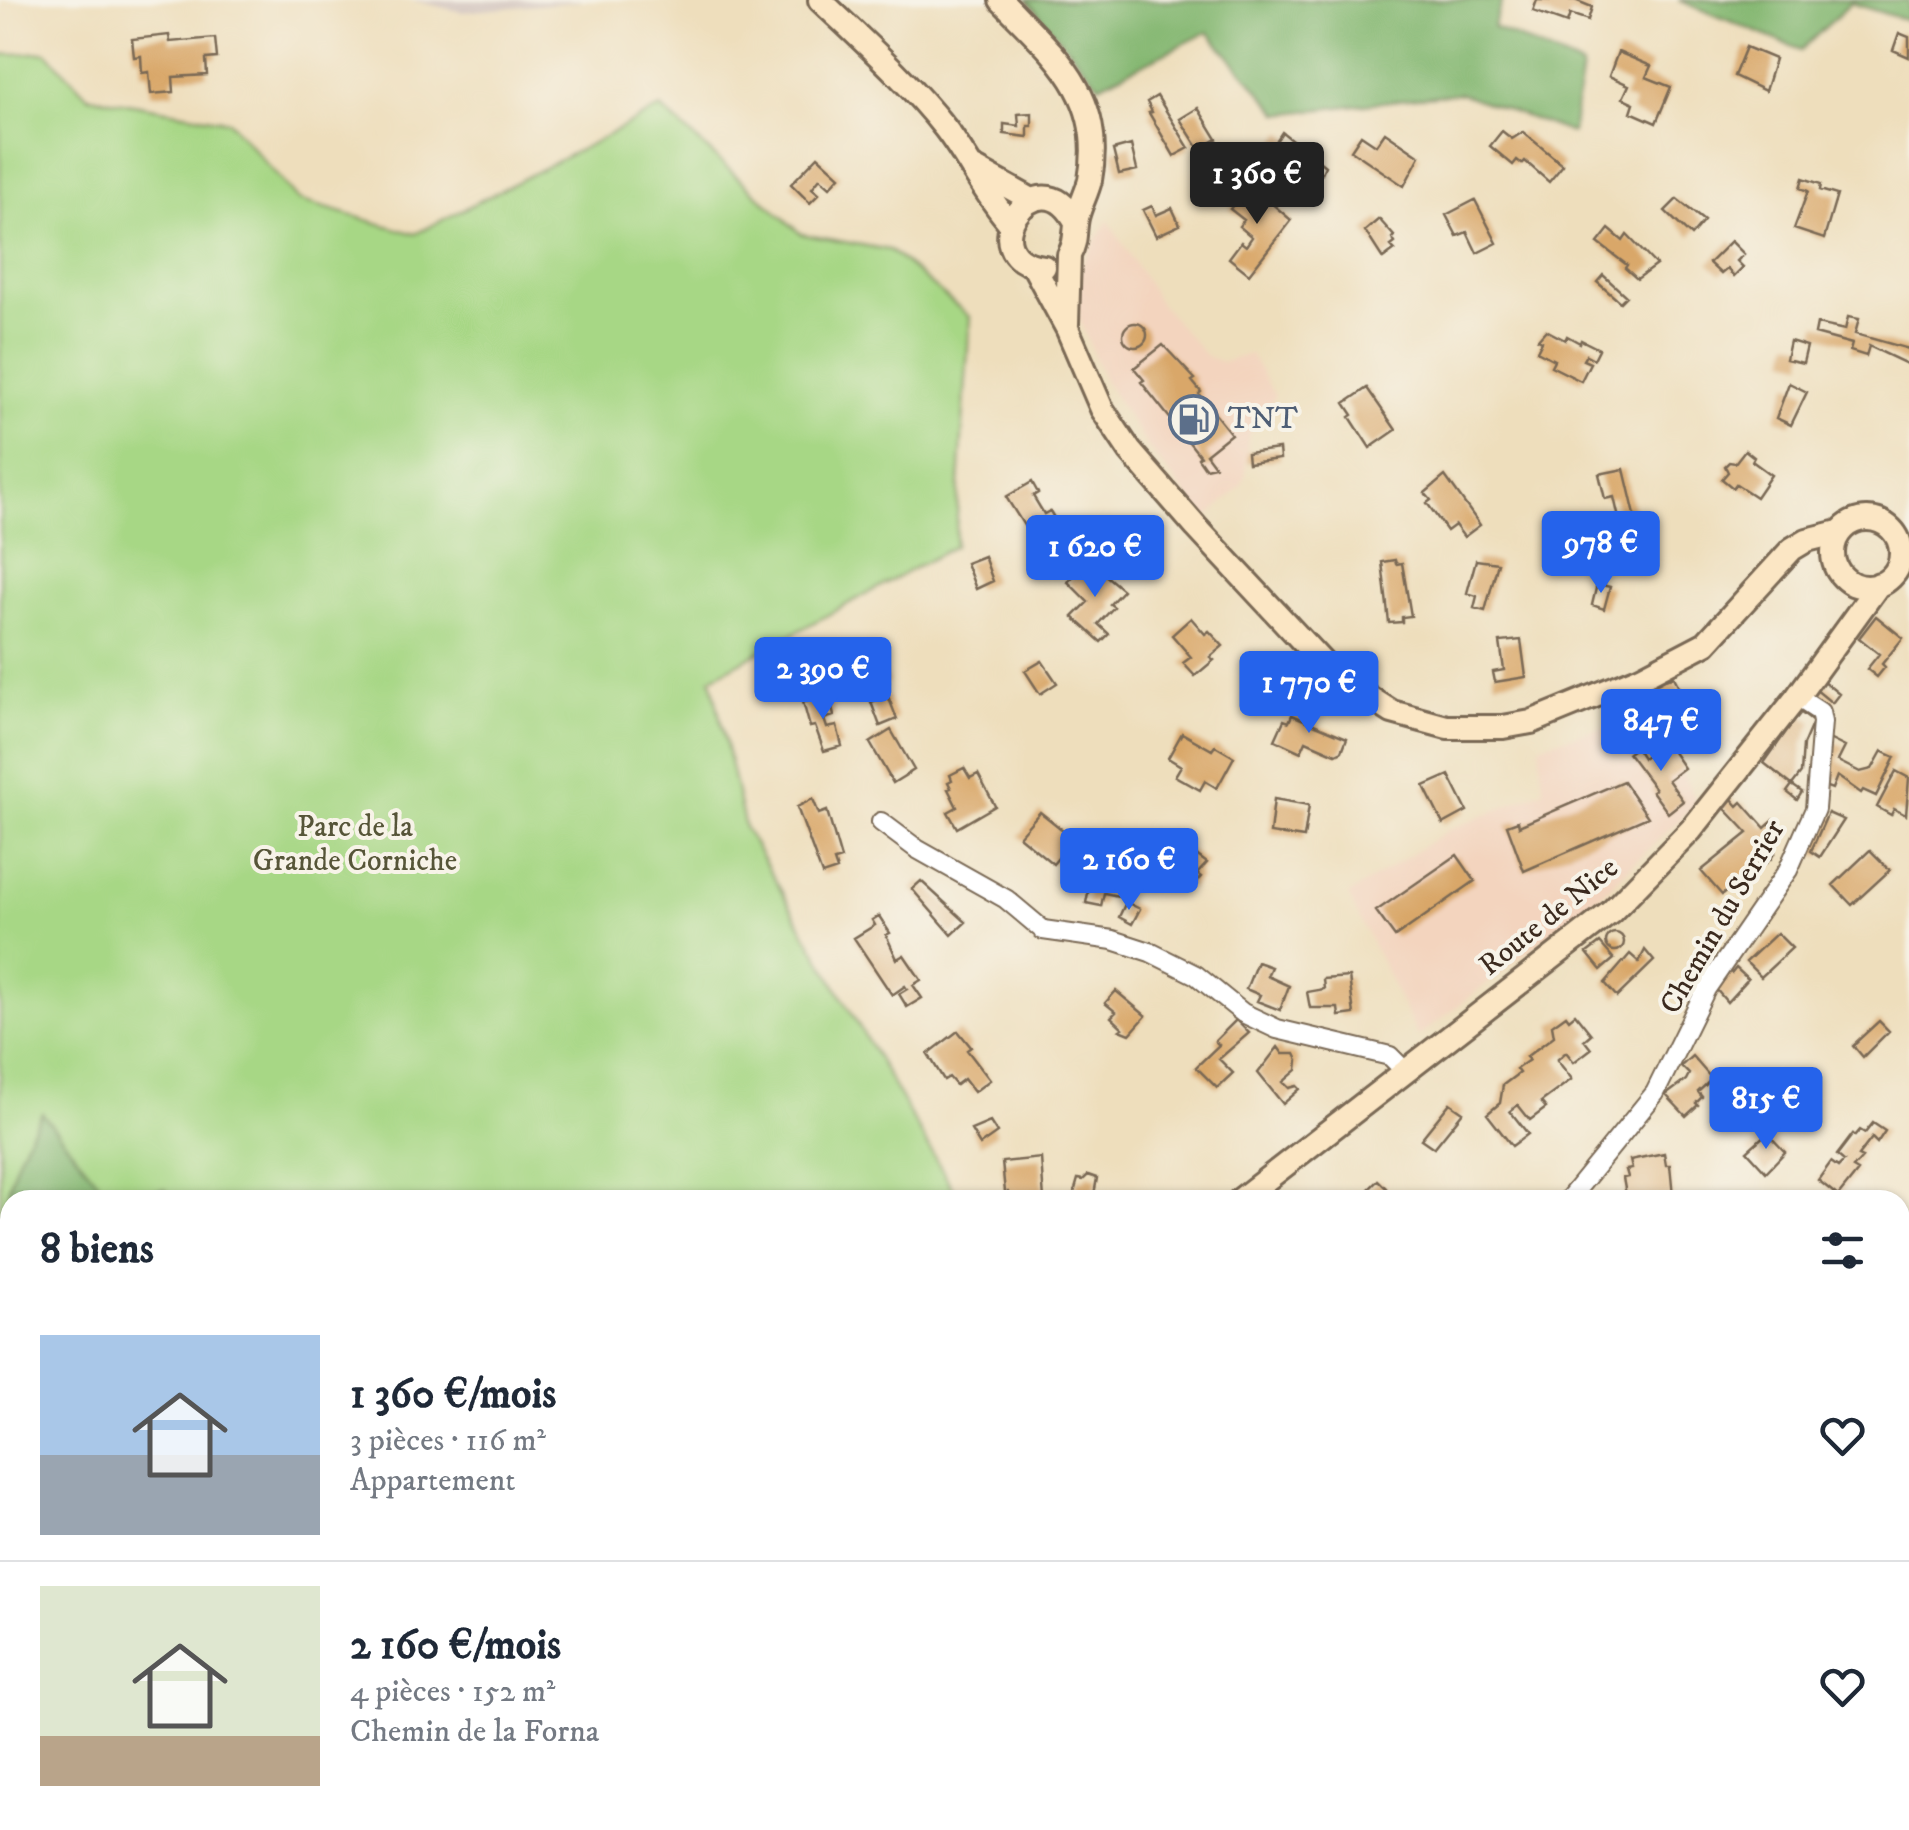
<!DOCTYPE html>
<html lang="fr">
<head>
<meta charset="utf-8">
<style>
  body { margin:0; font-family:"IM FELL DW Pica",serif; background:#f2f2f3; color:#1f2937; height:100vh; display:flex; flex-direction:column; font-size:38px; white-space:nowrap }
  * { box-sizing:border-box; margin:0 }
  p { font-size:32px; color:#747a83 }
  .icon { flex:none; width:55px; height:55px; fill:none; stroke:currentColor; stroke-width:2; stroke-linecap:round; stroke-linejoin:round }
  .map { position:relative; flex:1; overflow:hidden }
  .side { position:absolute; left:0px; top:1190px; width:1910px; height:640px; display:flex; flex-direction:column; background:#fff; border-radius:30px 30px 0 0; box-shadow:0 2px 8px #0004 }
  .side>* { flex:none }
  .price { position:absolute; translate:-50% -85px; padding:0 22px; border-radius:10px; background:#2563eb; color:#fff; font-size:32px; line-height:65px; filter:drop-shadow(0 2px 5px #0008) }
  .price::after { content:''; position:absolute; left:50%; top:60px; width:30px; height:22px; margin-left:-15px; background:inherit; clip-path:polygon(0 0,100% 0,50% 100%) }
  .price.current { background:#222; color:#fff }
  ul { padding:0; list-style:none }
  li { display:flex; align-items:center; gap:30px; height:250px; padding:0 40px }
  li+li { border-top:2px solid #e0e1e3 }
  li span { display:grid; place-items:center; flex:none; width:280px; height:200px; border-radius:0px; color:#555 }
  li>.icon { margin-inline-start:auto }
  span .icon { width:120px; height:120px; fill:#fffc; stroke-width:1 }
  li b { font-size:42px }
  h2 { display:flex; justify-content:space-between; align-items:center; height:120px; padding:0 40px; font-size:42px }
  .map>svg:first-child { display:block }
</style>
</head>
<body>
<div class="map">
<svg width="1909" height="1830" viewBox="0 0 1909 1830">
  <rect width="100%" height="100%" fill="#f7f3e8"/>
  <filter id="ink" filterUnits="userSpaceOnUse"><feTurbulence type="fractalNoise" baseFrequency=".01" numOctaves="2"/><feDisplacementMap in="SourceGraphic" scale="20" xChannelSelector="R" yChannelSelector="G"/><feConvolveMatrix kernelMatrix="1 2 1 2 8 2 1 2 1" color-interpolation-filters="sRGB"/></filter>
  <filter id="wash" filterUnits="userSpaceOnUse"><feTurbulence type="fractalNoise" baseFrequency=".0048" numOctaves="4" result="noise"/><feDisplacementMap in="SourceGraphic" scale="40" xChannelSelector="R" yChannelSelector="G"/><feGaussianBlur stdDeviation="2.25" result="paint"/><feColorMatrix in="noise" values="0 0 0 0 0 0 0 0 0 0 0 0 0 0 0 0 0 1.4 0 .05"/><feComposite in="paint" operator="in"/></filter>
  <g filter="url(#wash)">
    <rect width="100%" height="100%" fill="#eedebc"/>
    <path fill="#f3d4be" d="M1108,220L1160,304L1207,357L1223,362L1250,354L1275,396L1248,436L1245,477L1241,486L1206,519L1147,446L1104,380L1080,321L1076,281L1084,260Z
      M1654,713L1697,803L1604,892L1418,1037L1348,895L1447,831L1543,790L1539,745Z"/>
    <path fill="#cfc0ba" d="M411,0H592L462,12Z"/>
    <path fill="#a7d785" stroke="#718052" stroke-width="2.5" d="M46,52L88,96L229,121L298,200L415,234L661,108L801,234L889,250L970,317L955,546L711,678L745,828L954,1191L952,1200H10V1820H948L946,1830H0V55Z"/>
    <path fill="#85b872" stroke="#607148" stroke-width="2.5" d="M1027,0H1503L1493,27L1582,67L1572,133L1459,93L1280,114L1208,32L1099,85Z
      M1678,0H1909V21L1851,3L1801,50Z
      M42,1113L112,1199L165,1189L175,1200H10V1227C0,1189 21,1147 42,1113Z
      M0,1536L10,1544V1820H205L204,1830H0Z"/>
    <g id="blocks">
      <path fill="#d9a769" d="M1537,0H1575L1592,7L1588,20L1570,14L1567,23L1533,11Z
        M1899,33L1909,37V57L1893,50Z
        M169,35L170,42L215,38L217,58L206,59L207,75L173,77L174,92L151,94L149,72L142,73L141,56L134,57L132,39Z
        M1746,47L1775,59L1765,91L1734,76Z
        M1618,52L1651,66L1646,77L1671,87L1656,123L1631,112L1634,103L1623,98L1629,85L1609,76Z
        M1157,96L1189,148L1174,156L1149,113L1152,112L1147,102Z
        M1198,108L1217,139L1199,149L1180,119Z
        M1032,113V126H1028V137L1004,134V124L1019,126L1018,114Z
        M1502,131L1512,139L1523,132L1563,165L1549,182L1525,161L1522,164L1517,160L1513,165L1490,146Z
        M1282,132L1325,166L1322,173L1294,154L1288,164L1284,162L1282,166L1270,158L1272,154L1269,152Z
        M1385,132L1420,156L1404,186L1351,150L1361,135L1376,145Z
        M1131,145L1137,170L1119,174L1113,150Z
        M818,156L840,176L830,187L820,178L812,188L819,194L810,203L791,184Z
        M1803,178L1821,184L1820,190L1837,195L1824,239L1794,229L1808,191L1800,188Z
        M1249,184L1291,220L1249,274L1229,258L1241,242L1246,246L1252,237L1239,226L1244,220L1230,209Z
        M1677,199L1704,221L1691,236L1665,211Z
        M1475,200L1497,243L1477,253L1467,232L1457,236L1446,215Z
        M1152,206L1156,215L1172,208L1180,225L1156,236L1143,210Z
        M1379,219L1394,236L1392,238L1395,243L1391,246L1395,250L1383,259L1365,231Z
        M1609,229L1623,241L1627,235L1656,265L1637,279L1625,268L1627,265L1598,243Z
        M1731,241L1744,254L1737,261L1743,267L1734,276L1727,269L1721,274L1709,263Z
        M1603,275L1626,296L1620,302L1597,282Z
        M1848,317L1859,319L1855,334L1909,349V365L1869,346L1866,356L1850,351L1852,344L1815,334L1817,324L1845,330Z
        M1123 335a12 12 0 1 1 24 0a12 12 0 1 1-24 0Z
        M1546,330L1565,340L1567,336L1580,343L1581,340L1599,349L1594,359L1586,355L1583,360L1590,363L1581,381L1551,366L1554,360L1537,351L1542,341L1538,339Z
        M1790,341L1807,346L1803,363L1786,359Z
        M1163,345L1195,379L1192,381L1201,392L1199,394L1231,434L1206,454L1215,466L1205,468L1198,458L1200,456L1141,382L1144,380L1134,368Z
        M1789,383L1807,392L1791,425L1776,418Z
        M1367,388L1396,430L1370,448L1350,417L1353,415L1345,403Z
        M1279,449L1280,459L1248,463L1247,453Z
        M1745,450L1754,457L1752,461L1771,475L1756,497L1736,484L1733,488L1722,479L1728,472L1725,466L1729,462L1735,463Z
        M1624,469L1639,532L1623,536L1614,497L1605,499L1599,474Z
        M1445,476L1480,525L1464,537L1455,525L1447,531L1427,503L1431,500L1425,493Z
        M1032,482L1038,493L1033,496L1044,514L1050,511L1060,528L1035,543L1006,497Z
        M984,556L993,581L976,589L966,563Z
        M1395,560L1396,564L1402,563L1411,616L1402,617V622L1389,623L1382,562Z
        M1476,560L1498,563L1485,611L1474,608L1477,596L1467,593Z
        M1084,565L1100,579L1104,574L1123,590L1110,604L1114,607L1098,624L1109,634L1101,642L1073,617L1088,602L1068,582Z
        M1597,584L1610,587L1604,609L1592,605Z
        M1876,616L1903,638L1882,664L1885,667L1877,677L1867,669L1879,654L1859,638Z
        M1191,618L1205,634L1209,631L1223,646L1210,657L1214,660L1195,676L1183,663L1191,657L1172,635Z
        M1521,640L1526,677L1495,682L1493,672L1504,670L1500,642Z
        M867,647L871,656L875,654L889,682L870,692L851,655Z
        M1042,661L1057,683L1040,694L1025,671Z
        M1674,677L1687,703L1656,715L1642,683Z
        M1822,680L1839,694L1832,703L1815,689Z
        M829,695L834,716L824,719L827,728L837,726L842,746L824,751L815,726L810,727L803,702Z
        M888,696L897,719L880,726L871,702Z
        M1800,712L1813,722L1803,745L1801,773L1792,785L1802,792L1797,800L1787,792L1792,785L1764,763Z
        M1292,715L1347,738L1342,751L1336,754L1306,741L1301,752L1275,740L1284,720L1289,722Z
        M891,730L914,770L893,783L870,743Z
        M1182,733L1212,750L1215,746L1234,757L1217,788L1205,781L1200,790L1175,776L1181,766L1168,758Z
        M1829,739L1845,747L1838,761L1860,772L1872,769L1882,751L1895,757L1876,796L1863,790L1861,793L1837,776L1832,789L1824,786L1825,759Z
        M1666,742L1684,768L1668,780L1683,801L1668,813L1652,791L1655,789L1628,753L1636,747L1643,758Z
        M964,768L970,778L978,774L995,806L957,828L948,812L957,807L948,789L951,788L948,782L952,780L950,775Z
        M1896,771L1909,778L1906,815L1894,809L1891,815L1877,807Z
        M1449,775L1467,811L1443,824L1424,786Z
        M1623,781L1648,817L1524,871L1507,825L1518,821L1519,826Z
        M1725,791L1738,806L1742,802L1765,828L1774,820L1781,827L1770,837L1774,841L1770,846L1775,852L1771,859L1765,864L1762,861L1722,895L1701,871L1748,833L1717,800Z
        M813,799L819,814L827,811L841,859L834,861L837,870L822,875L797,807Z
        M1274,799L1309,805L1304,838L1270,833Z
        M1040,812L1074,839L1053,864L1019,836Z
        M1828,813L1844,820L1820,857L1811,851Z
        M1187,848L1207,863L1197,874L1201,877L1190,889L1166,867Z
        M1870,850L1890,870L1852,905L1833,885Z
        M1105,854L1128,859L1123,897L1104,893L1101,906L1086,903L1091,878L1099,879Z
        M1457,855L1475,881L1395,937L1376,911Z
        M921,881L966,922L952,935L912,889Z
        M1126,902L1140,909L1132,924L1119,917Z
        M879,916L890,933L886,935L897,959L904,955L921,980L913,985L922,998L907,1007L899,994L907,989L905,986L892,995L854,938L875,925L872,920Z
        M1606 942a9 9 0 1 1 18 0a9 9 0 1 1-18 0Z
        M1777,933L1792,948L1761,977L1746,962Z
        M1600,943L1614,959L1601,970L1587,953Z
        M1645,950L1654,961L1617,997L1605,983L1630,954L1639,962Z
        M1257,962L1271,967L1267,976L1289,986L1280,1010L1257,1001L1260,995L1246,989Z
        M1736,968L1748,979L1727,1002L1715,988L1727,971L1732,973Z
        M1349,977L1354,1014L1339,1016L1338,1008H1310L1307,992L1324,989L1323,979Z
        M1116,991L1146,1016L1130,1034L1120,1030L1123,1028L1111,1017L1116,1012L1105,1003Z
        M1575,1014L1591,1034L1584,1040L1591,1049L1574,1062L1566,1052L1557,1060L1572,1079L1541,1102L1546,1108L1530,1120L1518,1105L1510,1111L1528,1134L1512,1146L1487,1114L1500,1103L1503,1085L1519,1073L1516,1069L1529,1060L1526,1057L1554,1036L1552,1025L1566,1015L1569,1019Z
        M1236,1020L1249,1033L1219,1059L1233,1073L1217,1088L1196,1067L1219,1045L1215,1041Z
        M1879,1021L1889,1031L1863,1057L1853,1045Z
        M958,1031L971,1047L967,1050L990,1080L974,1092L964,1079L956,1085L949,1077L944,1080L928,1054Z
        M1278,1047L1283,1054H1295L1298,1060L1297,1070L1283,1082L1289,1088L1297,1086L1300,1089L1283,1104L1258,1073Z
        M1692,1056L1712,1079L1698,1092L1702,1097L1696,1103L1698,1105L1686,1116L1666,1095L1686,1080L1689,1074L1681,1066Z
        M1450,1103L1463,1112L1434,1148L1421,1139Z
        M990,1122L997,1133L980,1145L971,1130Z
        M1873,1123L1885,1131L1877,1143L1872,1138L1858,1156L1862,1158L1853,1168L1858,1171L1838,1196L1818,1180L1831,1162L1838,1167L1844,1161L1837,1155L1853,1134L1855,1136L1860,1130L1865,1133Z
        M1767,1133L1785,1152L1766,1172L1747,1151Z
        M1664,1153L1666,1165H1670L1673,1196L1627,1200L1623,1178L1628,1177L1626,1170L1632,1169L1630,1160Z
        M1041,1158L1044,1200H1009L1008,1192H1005L1002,1162Z
        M1088,1175L1097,1178L1093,1200H1072L1078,1179L1083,1180Z
        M1378,1180L1386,1188L1374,1200H1366L1362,1196Z
        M1909,1258V1289L1900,1298V1272Z
        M1309,1820H1344L1335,1830H1296Z
        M1381,1820H1406L1414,1827L1372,1830Z"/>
    </g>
  </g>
  <g filter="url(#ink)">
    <use href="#blocks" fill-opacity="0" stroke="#7a6955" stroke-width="2.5"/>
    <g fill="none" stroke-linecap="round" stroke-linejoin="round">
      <defs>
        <path id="street" d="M881,822L917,849L1006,899L1043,930L1113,940L1150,952L1196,975L1243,1013L1277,1029L1390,1056L1405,1071
          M1568,1200L1655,1093L1706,989L1788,870L1815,809L1822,722L1820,712L1797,697
          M1434,1820L1435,1830"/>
        <path id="secondary" d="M820,0C863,41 908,81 945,128C969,159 984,194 1010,223
          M1001,0C1054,55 1106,95 1090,180C1087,193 1080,205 1077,218C1074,232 1077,241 1069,255L1067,324
          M976,169L1032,200
          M1033,265L1067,328L1102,409L1130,451L1196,527L1334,675L1392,712L1447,727H1503L1531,722L1641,677L1706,643L1792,549L1807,540L1839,532
          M1044,267C966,259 1038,150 1076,222
          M1833 553a34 34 0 1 1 68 0a34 34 0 1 1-68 0Z
          M1240,1200L1611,912L1691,830L1797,697L1879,584
          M980,1830L982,1820"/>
      </defs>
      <use href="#street" stroke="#7a6955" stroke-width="22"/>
      <use href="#secondary" stroke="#7a6955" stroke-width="28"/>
      <use href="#street" stroke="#fff" stroke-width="18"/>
      <use href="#secondary" stroke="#fbe6c4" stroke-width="22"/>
    </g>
  </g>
  <defs>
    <symbol id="fuel-ring" viewBox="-11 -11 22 22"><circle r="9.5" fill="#f7f3e8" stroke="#5c6f8a" stroke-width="1.5"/><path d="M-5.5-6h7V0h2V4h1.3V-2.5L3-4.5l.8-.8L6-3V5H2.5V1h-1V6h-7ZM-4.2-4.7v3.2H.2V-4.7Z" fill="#5c6f8a"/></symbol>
  </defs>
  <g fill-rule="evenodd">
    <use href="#fuel-ring" x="1166" y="392" width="55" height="55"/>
  </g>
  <g text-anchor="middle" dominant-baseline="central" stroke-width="8" stroke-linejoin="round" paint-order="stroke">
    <g font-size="30" fill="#4e5e75" stroke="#f7f3e8" text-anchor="start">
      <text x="1228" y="419">TNT</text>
    </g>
    <g font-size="30" fill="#565538" stroke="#f7f3e8">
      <text x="355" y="827">Parc de la<tspan x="355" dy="34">Grande Corniche</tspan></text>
    </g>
    <g font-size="30" fill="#3b2a1e" stroke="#f7f3e8">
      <text transform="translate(1549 917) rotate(-39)">Route de Nice</text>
      <text transform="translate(1723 917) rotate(-60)">Chemin du Serrier</text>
    </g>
  </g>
</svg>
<b class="price current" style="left:1257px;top:227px">1 360 €</b>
<b class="price" style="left:1601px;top:596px">978 €</b>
<b class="price" style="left:1095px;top:600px">1 620 €</b>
<b class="price" style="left:823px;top:722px">2 390 €</b>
<b class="price" style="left:1309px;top:736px">1 770 €</b>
<b class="price" style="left:1661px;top:774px">847 €</b>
<b class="price" style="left:1129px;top:913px">2 160 €</b>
<b class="price" style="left:1766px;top:1152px">815 €</b>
<section class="side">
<h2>8 biens<svg class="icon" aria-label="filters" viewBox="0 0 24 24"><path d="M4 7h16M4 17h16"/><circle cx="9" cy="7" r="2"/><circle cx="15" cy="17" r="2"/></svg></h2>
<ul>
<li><span style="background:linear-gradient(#a9c7e8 60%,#9aa5b1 0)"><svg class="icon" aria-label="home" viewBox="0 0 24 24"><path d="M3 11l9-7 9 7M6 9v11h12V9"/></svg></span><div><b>1 360 €/mois</b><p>3 pièces · 116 m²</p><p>Appartement</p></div><svg class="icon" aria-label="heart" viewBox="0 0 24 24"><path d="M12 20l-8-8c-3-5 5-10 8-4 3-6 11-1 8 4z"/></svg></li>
<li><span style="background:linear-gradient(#dfe7d0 75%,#b9a48a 0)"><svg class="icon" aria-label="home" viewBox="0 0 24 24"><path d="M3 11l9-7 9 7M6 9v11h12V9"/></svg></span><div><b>2 160 €/mois</b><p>4 pièces · 152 m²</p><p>Chemin de la Forna</p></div><svg class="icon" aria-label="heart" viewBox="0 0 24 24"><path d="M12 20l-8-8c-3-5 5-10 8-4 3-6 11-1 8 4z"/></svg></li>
</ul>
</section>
</div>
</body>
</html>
